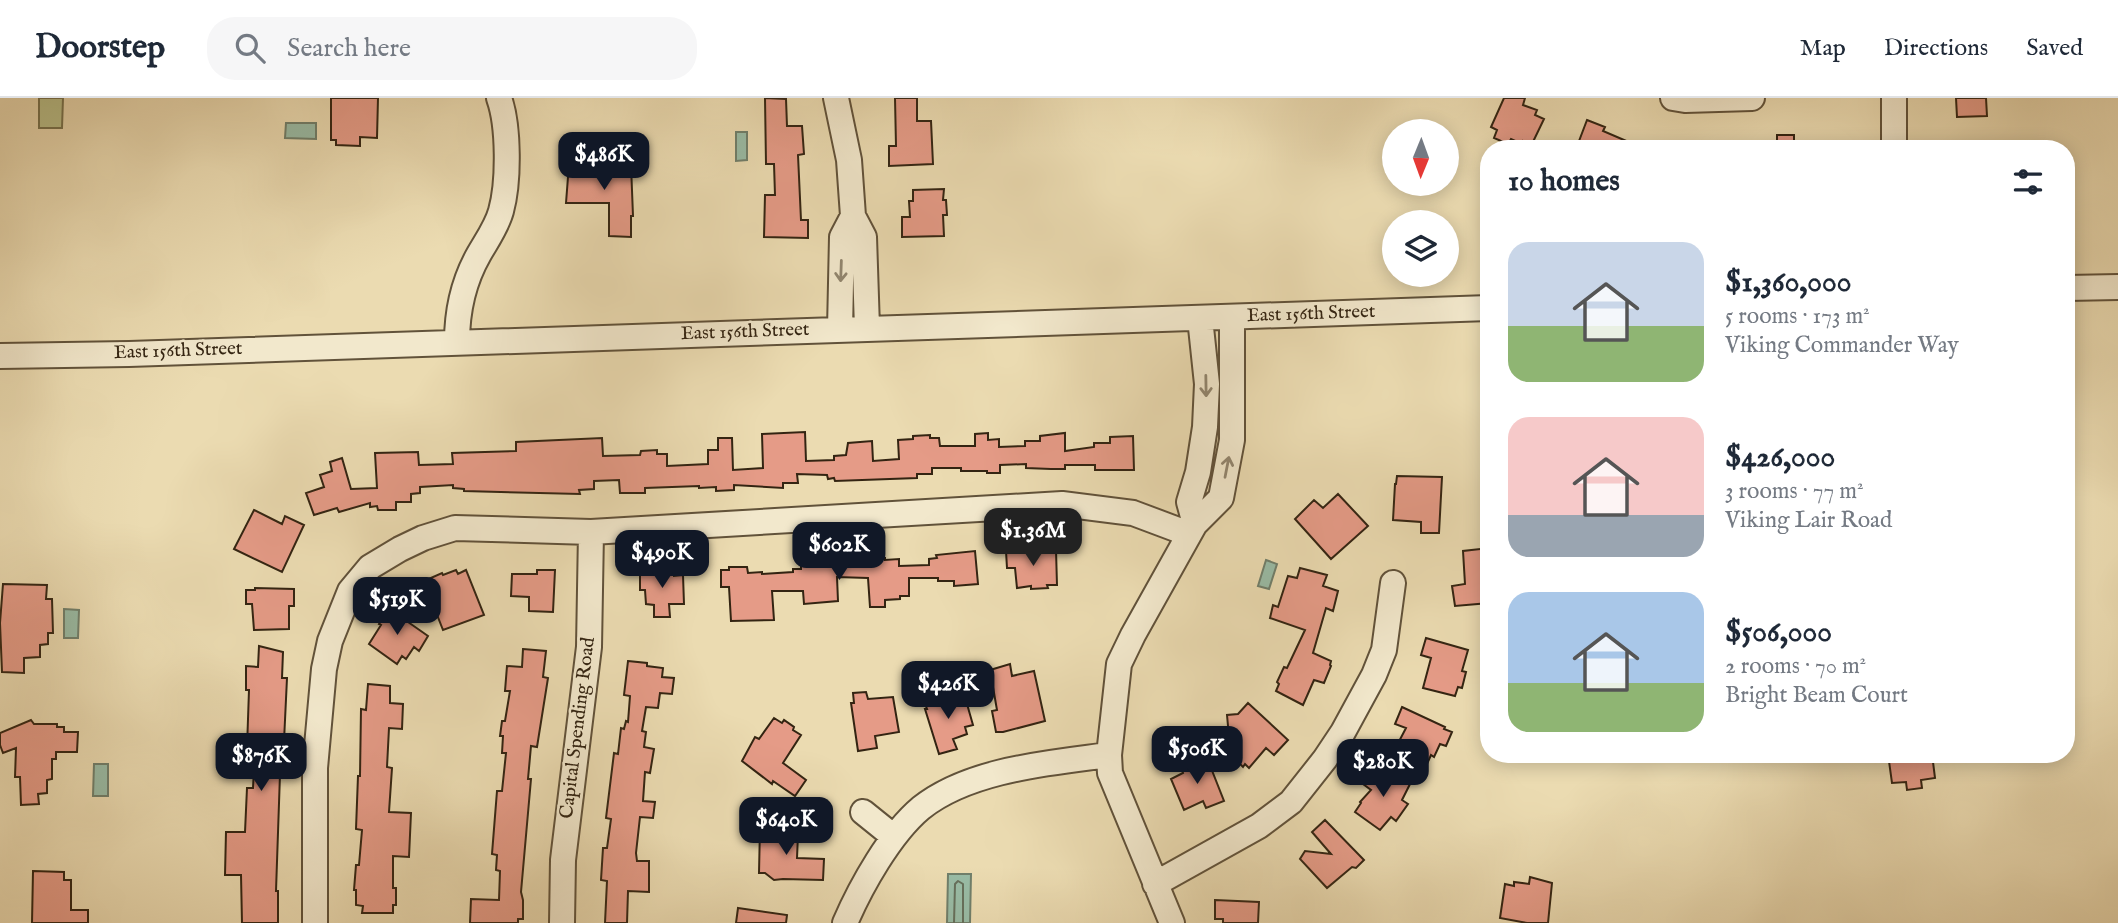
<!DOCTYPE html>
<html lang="en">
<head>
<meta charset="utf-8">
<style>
  body { margin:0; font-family:"IM FELL English",serif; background:#f6f6f7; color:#1f2937; height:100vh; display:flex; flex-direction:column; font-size:26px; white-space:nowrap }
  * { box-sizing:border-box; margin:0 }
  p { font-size:23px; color:#747a83 }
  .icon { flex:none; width:38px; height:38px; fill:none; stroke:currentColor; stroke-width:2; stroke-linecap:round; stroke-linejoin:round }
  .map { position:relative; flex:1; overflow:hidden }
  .side { position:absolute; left:1480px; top:42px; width:595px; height:623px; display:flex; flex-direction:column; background:#fff; border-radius:28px; box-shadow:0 4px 18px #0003 }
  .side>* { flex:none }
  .needle { width:46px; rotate:181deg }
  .controls { position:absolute; left:1382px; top:21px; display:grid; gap:14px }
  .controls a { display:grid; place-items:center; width:77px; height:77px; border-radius:50%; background:#fff; box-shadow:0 4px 18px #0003; font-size:35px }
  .price { position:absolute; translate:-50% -60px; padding:0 16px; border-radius:14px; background:#111827; color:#fff; font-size:23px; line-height:46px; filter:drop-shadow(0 2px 4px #0008) }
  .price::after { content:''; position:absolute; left:50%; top:42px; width:21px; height:16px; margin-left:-10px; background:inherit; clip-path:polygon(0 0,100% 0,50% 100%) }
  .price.current { background:#222; color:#fff }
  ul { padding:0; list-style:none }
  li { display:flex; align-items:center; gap:21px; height:175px; padding:0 28px }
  li span { display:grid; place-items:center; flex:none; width:196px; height:140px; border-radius:21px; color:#555 }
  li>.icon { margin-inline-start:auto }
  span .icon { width:84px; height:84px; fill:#fffc; stroke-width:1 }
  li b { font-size:30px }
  h2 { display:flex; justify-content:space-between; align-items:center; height:84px; padding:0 28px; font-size:30px }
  header { display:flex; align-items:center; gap:42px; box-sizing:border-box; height:98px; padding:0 35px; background:#fff; border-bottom:2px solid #e0e1e3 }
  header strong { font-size:33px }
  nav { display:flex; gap:38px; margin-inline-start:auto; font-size:24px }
  .search { width:490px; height:63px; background:#f6f6f7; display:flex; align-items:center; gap:18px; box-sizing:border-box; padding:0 24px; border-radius:28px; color:#747a83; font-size:26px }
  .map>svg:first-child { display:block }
</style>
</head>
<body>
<header>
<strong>Doorstep</strong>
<div class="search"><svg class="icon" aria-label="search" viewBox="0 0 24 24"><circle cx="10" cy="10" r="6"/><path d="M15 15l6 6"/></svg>Search here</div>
<nav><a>Map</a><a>Directions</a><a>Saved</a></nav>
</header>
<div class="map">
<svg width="2118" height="825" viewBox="0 0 2118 825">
  <rect width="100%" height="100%" fill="#ebdbb1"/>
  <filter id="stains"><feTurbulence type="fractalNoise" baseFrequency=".00286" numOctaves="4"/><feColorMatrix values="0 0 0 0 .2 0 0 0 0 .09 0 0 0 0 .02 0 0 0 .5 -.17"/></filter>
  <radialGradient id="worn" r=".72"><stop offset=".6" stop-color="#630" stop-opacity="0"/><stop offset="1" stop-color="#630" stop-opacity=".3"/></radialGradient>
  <path fill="#b9c08a" stroke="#76724e" stroke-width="2" d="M39,0H63L62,30H39Z"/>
  <path fill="#99bca6" stroke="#707f6b" stroke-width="2" d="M286,25H316V41L285,40Z
    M736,34H747V62L736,63Z
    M587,35H624L623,50L587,49Z
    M1266,462L1277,466L1269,491L1258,488Z
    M64,511L79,512L78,540H64Z
    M94,666H108V698H93Z
    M948,776H971L970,825H947Z"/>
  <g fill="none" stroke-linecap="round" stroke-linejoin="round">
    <path stroke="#66705c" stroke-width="2" d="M954,825L955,786L958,783L963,786V825"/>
  </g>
  <path fill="#e59b87" stroke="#332412" stroke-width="2" d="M331,0H378L377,40L360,39V48L336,47V42H331Z
    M765,0L786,1L787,28H802L804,56L798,57L801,122H808V140L764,139L765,97H775L774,66H766Z
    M895,0H917V23H931L933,66L889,68V48H896Z
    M1504,0H1525L1523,7L1537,12L1535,17L1544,21L1531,48L1523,43L1522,46L1511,41L1508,46L1494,40L1497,32L1491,29Z
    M1956,0H1986L1987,18L1957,19Z
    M1587,22L1605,29L1603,33L1645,51H1576Z
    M1777,37H1794V51H1777Z
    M569,66L631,67L633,118H631V139L609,138V105H566Z
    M944,91L943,102H946L947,117H943L944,138L902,139V119H910L909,103H913V92Z
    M805,334L806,363L834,362V358L846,357L848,345L872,343L873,363L899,361L898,342L913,341V338L930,337V340H939L940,348H975V336L988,335V342L999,341V349L1025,348V343H1040V338L1065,335V353L1094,349V345H1110V339L1133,338L1134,372H1095V367H1065V371H1051L1026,370V366L1000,367V375H987V373H961V370H932V376H917V380L835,383L834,380L828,381L827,377L797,376L798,385H783V390L734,387V392L716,393V389L699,390V388L645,390V395H620L619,382L594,383V391L579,392L580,396L464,393V391L453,390V387L420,389V395L411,396V404H396V412H378L377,408L370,409V405L339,414L337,410L314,417L306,395L324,389L320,377L332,373L330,364L342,360L351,391L377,390L375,355L418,354L419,367L453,366L452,355L516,353V344L602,340L603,358L640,357L641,353L657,352V356H667V368L708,366V352H718V340H732L733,372L763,370L762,336Z
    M1397,378L1442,379L1439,435H1421V424L1393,422L1395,386H1396Z
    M1338,396L1368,428L1331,461L1295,421L1314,402L1323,410Z
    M254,412L282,426L285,418L304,427L282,474L234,451Z
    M1032,449V454L1056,452L1057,487H1047L1048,490L1031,491V488L1017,490L1015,470H1007L1006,453Z
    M1489,450V505L1455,508L1452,488L1465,486L1463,453Z
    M975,453L978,486L954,488V483H938V480H909V498H900V501L885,502V509H870L868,480L837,479L838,503L804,506L803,493H772L774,522L731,523L729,489H721V472H729V469H747L748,475L762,474V476L793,474V471H801V468H818V464L885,460V462L899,461V468L929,467V461L937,460L936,457Z
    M1300,470L1327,477L1323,488L1338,493L1333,513L1326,510L1313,555L1331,563L1330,567L1331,568L1324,585L1314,582L1303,607L1276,593L1279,586L1277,584L1284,569L1287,570L1305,532L1270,520L1273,507L1278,509L1288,478L1297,480Z
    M640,471L674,472V478L683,477L684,506H669L670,519H654V507L646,506L645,492H640Z
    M456,472L458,476L466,472L484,517L443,532L432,504L426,506L418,487L425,485L424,483L442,475L443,477Z
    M537,472H555L553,514L529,513V499L511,498L512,476H537Z
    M3,486L47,487L46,501H52L53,535H48V546L40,547V559L24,560V575L2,574L0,525Z
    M255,490L294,491V508H289V531L254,532L252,506H246V492H255Z
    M388,510L428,538L419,553L414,549L406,561L402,558L397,566L369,546L381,527L379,526Z
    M1426,540L1468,552L1462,573L1466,574L1462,590L1458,589L1455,598L1423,590L1431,560L1421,557Z
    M259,548L283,554L282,580H287L284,643H279L276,675L280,676L276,793H278V825H242L241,777H225L226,734H245L247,690H253L255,651L247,650L249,592H246V568L258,569Z
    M523,551L546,553L543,579L548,580L537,649L531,648L528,681H531L521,794L523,802V821H518V825H470L471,801L499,802L500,773L496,772L497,757L492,756L497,693H502L506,655H502L503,638H500L502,623H505L510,593H505L507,568L522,569Z
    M628,563L647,565V568L663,570L662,579L674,580L672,596L660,595L658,610L646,609L642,633L646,634L644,649L654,651L650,675L645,674L643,703L655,704L653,720L640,719L636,755L637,763H649V794L628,793L627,825H605L607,783L601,782L603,750H607L611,721L606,720L614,655L618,656L621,630L624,631L626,623L628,624L630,598L624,597Z
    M1010,566L1012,578L1034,573L1045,623L1003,634H996L992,613L997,612L990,572Z
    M368,586L390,588V605L403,606L402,631L389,630L387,669L392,670L389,714L411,715L409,759L393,758V790H396V807H393V815H362L363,808L356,807V792H354L356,767H359L362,732L356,731L358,678H360L361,611L366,612Z
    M866,594L868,601L893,599L899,634L875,638L877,650L858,653L851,605H854L853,595Z
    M939,598L940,603L955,599L956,602L965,599L973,627L965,629L967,636L953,641L957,651L939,656L925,611H927L924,603Z
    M1248,605L1288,642L1274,657L1266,650L1249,670L1245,666L1243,669L1216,641L1228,628L1227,617L1238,616Z
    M1402,609L1445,629L1444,631L1452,634L1446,648L1440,646L1434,659L1431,657L1427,666L1395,651L1406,630L1395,626Z
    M774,620L782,625L784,622L794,629L793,632L801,637L783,665L806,682L795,698L773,683L772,686L742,663L755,639L759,641Z
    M31,622L34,626H57V629H64V634H78L77,654H56V661H52V681L47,682V695L38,696L39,706L21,707L20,679H15L16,650L3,655L0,647V635Z
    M1888,656H1932L1935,680L1921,682L1922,690L1907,692L1906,684L1892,685Z
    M1197,661L1200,669L1209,665L1224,703L1206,710L1203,703L1184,712L1171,681L1183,675L1181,668Z
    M1373,670L1390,684L1396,677L1410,686L1402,702L1408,706L1396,723L1391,719L1380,732L1355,714L1361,705L1360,704L1371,692L1363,686Z
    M1325,722L1364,762L1356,770L1352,769L1327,790L1300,761L1305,753L1331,756L1312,734Z
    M760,729L795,730V735L798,736L797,760L824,761L823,782L783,781L774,782L765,775H759Z
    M33,773L64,774V782H71V812H88V825H32Z
    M1530,779L1552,785L1548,825H1527L1500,820L1505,786L1514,788V784L1529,786Z
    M1215,802L1259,804L1258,825H1223V821H1215Z
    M738,810L787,817L786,825H736Z"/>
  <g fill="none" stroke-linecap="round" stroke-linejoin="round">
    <defs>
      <path id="minor" d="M836,0L849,62L853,118L864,139L867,230
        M1673,0L1685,2L1752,0
        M1894,51V0
        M2067,190L2118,189
        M840,231L842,139L853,118
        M457,244C457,212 463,184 479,156C487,142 497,128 501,113C509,84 509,28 499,0
        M0,258L129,256L1489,210
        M1195,426L1189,404L1198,374L1205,329L1207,286L1200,220
        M863,714L894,739
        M1155,786L1259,728L1291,704L1325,661L1343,634L1374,577L1384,552L1393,485
        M315,825V670L324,571L330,543L350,493L370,469L400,451L423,440L455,430L591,434L1062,406L1133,415L1189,436
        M562,825L563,762L589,549L591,434
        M845,825C861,788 890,736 921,710C970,671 1050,665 1109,657
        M1172,825L1110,675L1109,657L1119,566L1133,537L1195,426L1221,400L1232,342V219"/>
    </defs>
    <use href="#minor" stroke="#61523a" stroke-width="28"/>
    <use href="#minor" stroke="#f2e8cc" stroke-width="24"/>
  </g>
  <defs><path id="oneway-shaft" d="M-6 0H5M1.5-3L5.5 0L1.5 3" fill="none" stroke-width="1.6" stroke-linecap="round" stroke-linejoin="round" transform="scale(1.75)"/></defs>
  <g stroke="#92866f">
    <use href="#oneway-shaft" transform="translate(841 173) rotate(92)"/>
    <use href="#oneway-shaft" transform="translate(1206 288) rotate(89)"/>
    <use href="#oneway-shaft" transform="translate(1227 369) rotate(-79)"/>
  </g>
  <g text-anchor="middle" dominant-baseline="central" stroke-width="5" stroke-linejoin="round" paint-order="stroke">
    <g font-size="19" fill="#332412" stroke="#f2e8cc">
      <text transform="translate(1311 216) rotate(-2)">East 156th Street</text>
      <text transform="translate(745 234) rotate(-2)">East 156th Street</text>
      <text transform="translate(178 253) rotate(-2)">East 156th Street</text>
      <text transform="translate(578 630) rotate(-83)">Capital Spending Road</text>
    </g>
  </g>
  <rect width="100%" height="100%" filter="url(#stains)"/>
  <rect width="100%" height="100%" fill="url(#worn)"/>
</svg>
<div class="controls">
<a><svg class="needle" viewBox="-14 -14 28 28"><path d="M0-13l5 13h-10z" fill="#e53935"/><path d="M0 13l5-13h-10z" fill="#747a83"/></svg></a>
<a><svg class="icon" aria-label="layers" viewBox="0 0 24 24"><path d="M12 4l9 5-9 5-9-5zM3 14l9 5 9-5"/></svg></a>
</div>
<b class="price" style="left:604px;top:94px">$486K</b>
<b class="price current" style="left:1033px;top:470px">$1.36M</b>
<b class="price" style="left:839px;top:484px">$602K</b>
<b class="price" style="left:662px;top:492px">$490K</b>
<b class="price" style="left:397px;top:539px">$519K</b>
<b class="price" style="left:948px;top:623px">$426K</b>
<b class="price" style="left:1197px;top:688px">$506K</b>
<b class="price" style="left:261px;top:695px">$876K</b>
<b class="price" style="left:1383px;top:701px">$280K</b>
<b class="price" style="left:786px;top:759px">$640K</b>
<section class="side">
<h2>10 homes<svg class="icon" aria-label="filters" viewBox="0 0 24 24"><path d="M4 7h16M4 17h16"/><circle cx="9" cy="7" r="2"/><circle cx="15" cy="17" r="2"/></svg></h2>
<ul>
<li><span style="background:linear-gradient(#c9d6e8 60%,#8fb573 0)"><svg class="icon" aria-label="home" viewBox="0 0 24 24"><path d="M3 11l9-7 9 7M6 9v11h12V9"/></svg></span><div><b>$1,360,000</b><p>5 rooms · 173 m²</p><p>Viking Commander Way</p></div></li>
<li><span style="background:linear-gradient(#f6c9c9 70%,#9aa5b1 0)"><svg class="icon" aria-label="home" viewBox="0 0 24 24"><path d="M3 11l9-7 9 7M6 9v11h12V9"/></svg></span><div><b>$426,000</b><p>3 rooms · 77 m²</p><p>Viking Lair Road</p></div></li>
<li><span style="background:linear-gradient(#a9c7e8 65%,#8fb573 0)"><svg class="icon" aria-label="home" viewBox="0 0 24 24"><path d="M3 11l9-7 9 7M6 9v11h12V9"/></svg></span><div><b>$506,000</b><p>2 rooms · 70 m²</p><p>Bright Beam Court</p></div></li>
</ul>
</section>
</div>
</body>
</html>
